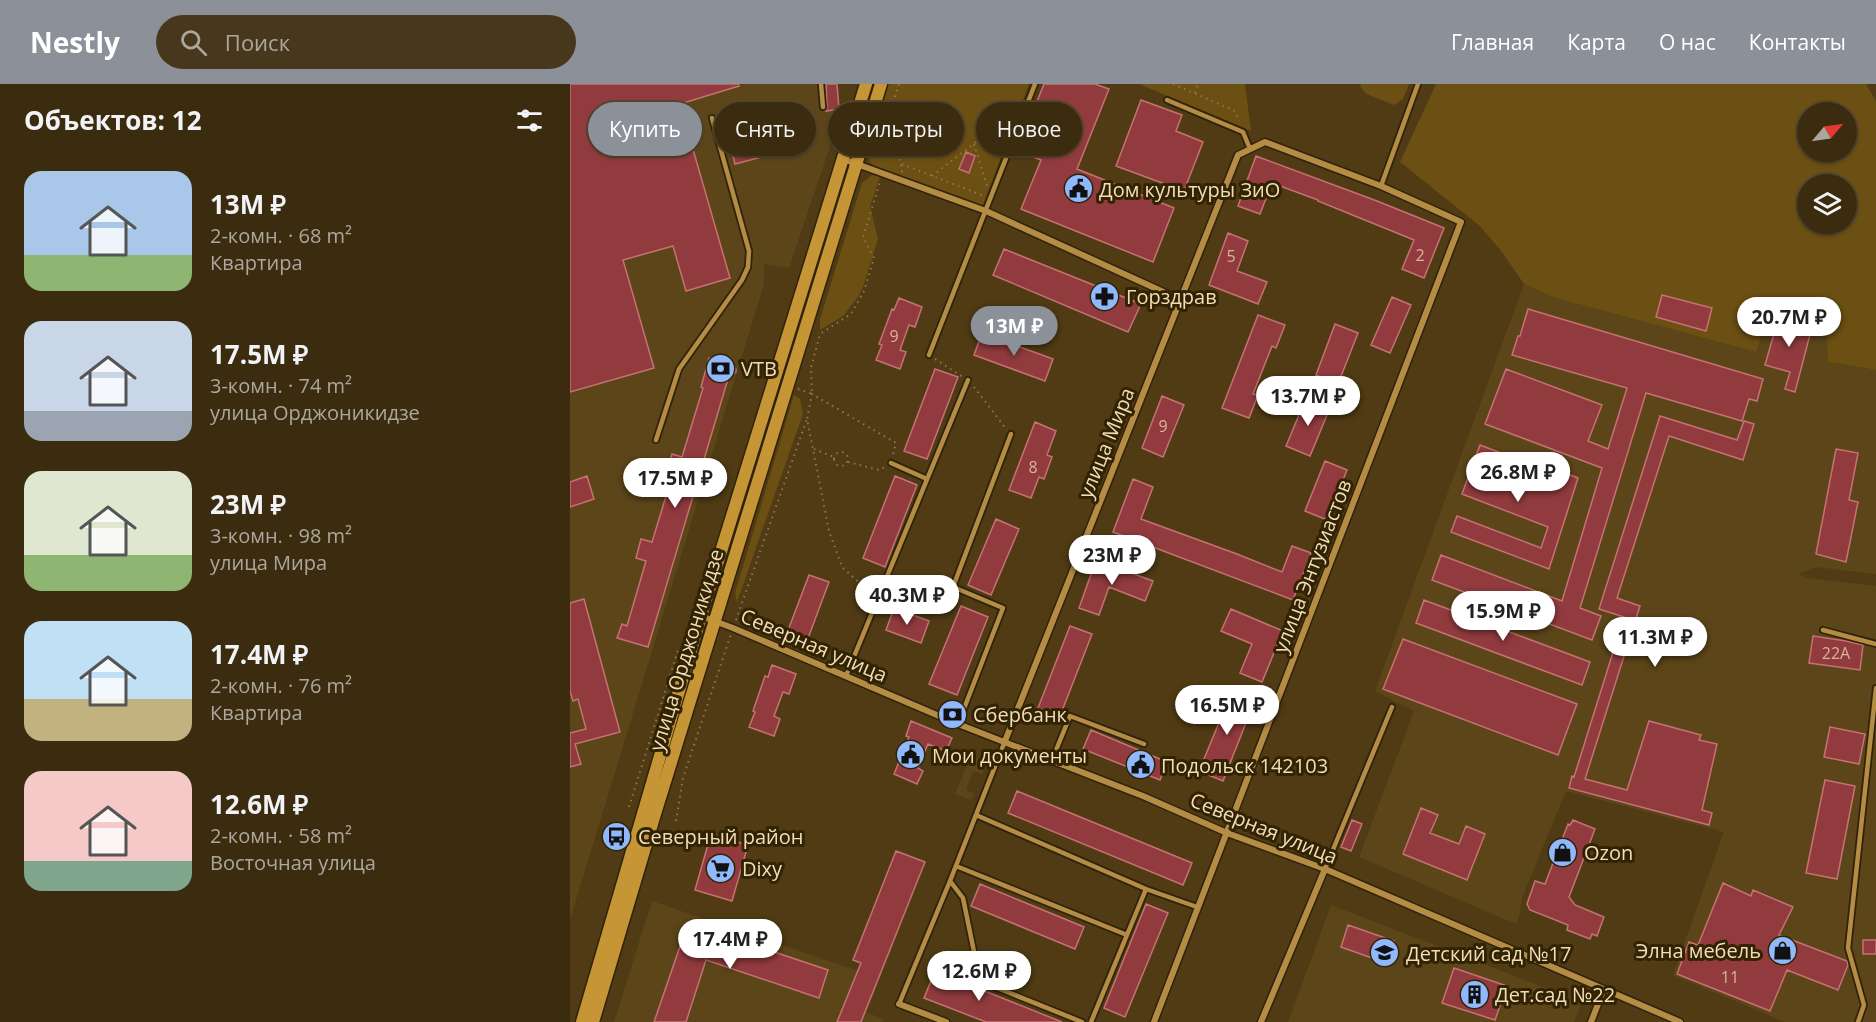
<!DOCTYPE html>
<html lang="ru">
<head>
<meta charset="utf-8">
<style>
  body { margin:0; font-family:"Open Sans",sans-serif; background:#47381d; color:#f1f3f6; height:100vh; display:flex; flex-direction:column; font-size:22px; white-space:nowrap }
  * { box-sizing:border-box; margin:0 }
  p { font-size:20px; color:#aca79e }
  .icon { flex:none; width:33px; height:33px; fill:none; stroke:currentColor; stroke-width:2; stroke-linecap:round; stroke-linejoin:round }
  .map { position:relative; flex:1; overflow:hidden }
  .details { display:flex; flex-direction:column; background:#3c2c0f; width:570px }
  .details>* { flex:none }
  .top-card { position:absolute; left:18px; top:18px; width:570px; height:54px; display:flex; gap:12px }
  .needle { width:39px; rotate:61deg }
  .tools { position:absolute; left:1227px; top:18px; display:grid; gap:12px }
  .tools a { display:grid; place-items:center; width:60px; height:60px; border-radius:50%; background:#3c2c0f; box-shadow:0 2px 4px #0004,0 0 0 2px #55482f; font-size:30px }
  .price { position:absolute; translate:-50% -51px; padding:0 14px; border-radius:21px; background:#fff; color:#222; font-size:20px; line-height:39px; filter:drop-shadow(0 2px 3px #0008) }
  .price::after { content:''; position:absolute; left:50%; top:36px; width:18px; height:14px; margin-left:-9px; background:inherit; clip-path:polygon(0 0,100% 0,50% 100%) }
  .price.current { background:#8c9099; color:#fff }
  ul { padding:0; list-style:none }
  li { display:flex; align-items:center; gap:18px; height:150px; padding:0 24px }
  li span { display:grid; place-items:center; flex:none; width:168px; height:120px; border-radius:18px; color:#555 }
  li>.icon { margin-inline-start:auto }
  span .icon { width:72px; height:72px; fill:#fffc; stroke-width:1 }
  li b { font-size:26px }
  h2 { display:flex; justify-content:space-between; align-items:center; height:72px; padding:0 24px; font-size:26px }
  .pill { padding:0 21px; border-radius:27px; background:#3c2c0f; box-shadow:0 2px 4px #0004,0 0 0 2px #55482f; font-size:21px; line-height:54px }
  .pill.current { background:#8c9099; color:#fff }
  header { display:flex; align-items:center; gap:36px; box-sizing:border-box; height:84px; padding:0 30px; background:#8c9099; color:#fff }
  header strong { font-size:28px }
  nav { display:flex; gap:33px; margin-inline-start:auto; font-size:21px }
  .search { width:420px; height:54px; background:#47381d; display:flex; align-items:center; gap:15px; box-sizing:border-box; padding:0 21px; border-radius:33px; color:#aca79e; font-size:22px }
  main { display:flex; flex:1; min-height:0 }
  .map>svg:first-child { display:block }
</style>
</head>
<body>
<header>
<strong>Nestly</strong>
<div class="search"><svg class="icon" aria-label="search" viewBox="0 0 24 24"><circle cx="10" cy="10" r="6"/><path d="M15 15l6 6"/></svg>Поиск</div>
<nav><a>Главная</a><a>Карта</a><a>О нас</a><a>Контакты</a></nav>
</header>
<main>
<section class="details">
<h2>Объектов: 12<svg class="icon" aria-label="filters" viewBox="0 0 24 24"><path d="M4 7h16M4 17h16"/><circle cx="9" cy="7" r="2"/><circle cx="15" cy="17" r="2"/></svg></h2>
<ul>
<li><span style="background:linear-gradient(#a9c7e8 70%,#8fb573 0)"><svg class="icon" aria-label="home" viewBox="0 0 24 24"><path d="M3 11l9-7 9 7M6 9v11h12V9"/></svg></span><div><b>13M ₽</b><p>2-комн. · 68 m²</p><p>Квартира</p></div></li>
<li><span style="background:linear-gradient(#c9d6e8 75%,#9aa5b1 0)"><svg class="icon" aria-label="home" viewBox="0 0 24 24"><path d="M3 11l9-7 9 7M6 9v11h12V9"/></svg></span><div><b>17.5M ₽</b><p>3-комн. · 74 m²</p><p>улица Орджоникидзе</p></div></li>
<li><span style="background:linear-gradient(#dfe7d0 70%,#8fb573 0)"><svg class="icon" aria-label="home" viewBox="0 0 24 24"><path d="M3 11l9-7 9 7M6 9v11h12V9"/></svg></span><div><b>23M ₽</b><p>3-комн. · 98 m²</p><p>улица Мира</p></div></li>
<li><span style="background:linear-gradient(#bfe0f5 65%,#c2b280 0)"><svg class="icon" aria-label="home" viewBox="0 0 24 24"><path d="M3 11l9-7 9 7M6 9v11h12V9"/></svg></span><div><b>17.4M ₽</b><p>2-комн. · 76 m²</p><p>Квартира</p></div></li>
<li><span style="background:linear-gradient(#f6c9c9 75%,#7fa58c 0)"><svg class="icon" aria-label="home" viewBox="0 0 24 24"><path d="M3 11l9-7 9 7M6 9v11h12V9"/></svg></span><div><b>12.6M ₽</b><p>2-комн. · 58 m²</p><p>Восточная улица</p></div></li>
</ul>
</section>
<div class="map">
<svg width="1306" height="938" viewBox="0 0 1306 938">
  <rect width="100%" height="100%" fill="#503b14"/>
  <path fill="#5c4519" d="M0,0H267L269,25L272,27L219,184L194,180V200L0,836Z
    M954,200L982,213L1186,268L1204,215L1255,228L1258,278L1306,286V490L1245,483L1229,490L1237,494L1306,502V938H1215L1103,891L1154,748L996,707L952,814L950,829L946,840L789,773L844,627L805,607Z
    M401,672L417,678L412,690L403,687L396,706L404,710L401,716L385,710Z
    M82,817L309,894L296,928L313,935L311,938H44Z
    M761,821L1012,918L1004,938H718Z"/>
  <path fill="#6c4f12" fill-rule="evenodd" d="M316,0H459L412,123L306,84L299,77L296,67Z
    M569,0H675L681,47Z
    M791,0H839L833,15L824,21L796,10L790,2Z
    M866,0H1296L1306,17V286L1258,278L1255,228L1204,215L1186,268L982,213L954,200L932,168L910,142L830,78ZM1238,28H1276V68H1238ZM1238,100H1276V140H1238Z
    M302,91L310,92L300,123L308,155L293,203L288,213L273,232L250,246V235L292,99Z
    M224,311L230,315L233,330L167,518L165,509Z"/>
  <path fill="#913b3e" stroke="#c47372" stroke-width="1.5" d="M0,0H168L169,2L110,20L160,194L116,207L103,162L53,176L84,284L0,308Z
    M256,0H267L269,25L256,27L257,23Z
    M474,0H525L539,5L507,85L604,124L583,178L451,125L471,76L447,67Z
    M571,16L612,31L606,47L633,58L614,107L546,82Z
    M182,34L192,73L165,80L155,41Z
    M396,68L405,72L399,89L389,85Z
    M686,72L807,117L874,144L854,194L832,185L844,156L748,117V116L702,99L690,130L668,122Z
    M658,149L678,157L667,187L697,198L688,220L639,201Z
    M434,165L571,220L558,248L423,191Z
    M1092,211L1142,224L1136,247L1086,233Z
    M822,213L841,221L820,269L801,261Z
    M329,214L352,223L345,243L339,241L330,266L336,268L330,285L306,276L312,261L309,260L322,225L324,226Z
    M958,225L1193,295L1187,317L1179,315L1172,337L1076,309L1010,524L1031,532L1022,556L862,496L871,471L992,517L1032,384L915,340L936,285L1032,321L1018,357L1038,365L1057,304L942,271L948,252H950Z
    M688,231L715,241L706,264L702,262L683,310L688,311L679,334L652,324Z
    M1209,232L1233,239V236L1243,239L1225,308L1215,305L1220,288L1195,281Z
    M765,240L788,249L768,300L746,291Z
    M412,249L483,275L475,297L404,271Z
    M139,274L162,281L166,285V288L158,295L78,563L47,554L52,540L57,542L76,477L66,474L71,455L82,458L104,386L98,384L102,370L112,373L133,304L131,303Z
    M365,285L388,293L357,375L334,367Z
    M592,312L614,321L593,373L572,364Z
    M736,314L760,324L740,372L716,362Z
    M1090,332L1167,356L1174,337L1184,340L1173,376L1099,352L1047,514L1070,522L1015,695L1057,706L1079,637L1131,651L1129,656L1147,660L1132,726L1142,729L1139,741L999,704L1002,692L1004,693L1054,533L1029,525Z
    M465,338L486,347L477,371L482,373L474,395L469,393L461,414L439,406Z
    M910,361L994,393L995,389L1008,394L979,485L881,448L887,432L971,464L978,443L892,410Z
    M1266,365L1288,369L1279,416L1288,418L1276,478L1246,470Z
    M755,377L777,386L757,436L735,427Z
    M17,392L24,415L0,423V398Z
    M325,392L347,401L315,483L293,474Z
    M563,395L583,403L571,435L667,470L712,488L722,462L741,469L723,516L543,448Z
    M426,435L449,445L421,511L398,501Z
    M526,476L583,497L575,517L539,503L529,531L509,524Z
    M239,491L259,498L237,557L217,549Z
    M14,515L50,648L5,660L11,680L0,683V649L16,645L8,615L3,617L0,607V519Z
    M854,516L1020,578L1012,601L846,539Z
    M391,522L418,533L387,611L359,600Z
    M324,524L359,537L351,559L316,546Z
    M661,525L713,547L692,598L670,589L682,560L651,547Z
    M500,542L522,550L490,632L468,624Z
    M1243,552L1276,557L1293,561L1290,586L1239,579Z
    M833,555L1007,620L988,671L813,605Z
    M202,581L226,590L219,610L213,608L204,632L210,635L204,652L179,643L185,628L183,627L195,592L198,593Z
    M662,607L685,616L653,697L629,687Z
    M341,637L382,654L376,667L358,660L348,684L353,687L347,700L324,690L339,653L336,652Z
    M1260,643L1295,650L1289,680L1254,673Z
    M521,646L597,678L590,696L513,665Z
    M1255,696L1285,702L1267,795L1236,789Z
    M447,707L622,779L613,801L438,729Z
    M851,724L868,731L860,749L889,760L896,742L915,750L897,796L833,770Z
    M782,736L792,740L781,767L771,763Z
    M1003,736L1025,745L999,813L1005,821L1034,833L1027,852L1022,850L1020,855L997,846L998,841L960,826L957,820L965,797L975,800L998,740L1000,741Z
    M141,750L178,761L162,817L125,806Z
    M326,767L355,778L291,938H267L291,879L283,876Z
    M1153,799L1181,812L1183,806L1223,823L1209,851L1277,877L1278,881L1268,906L1217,886L1200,927L1107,890L1119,858L1128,861Z
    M410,800L514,843L505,865L401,822Z
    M576,820L598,829L555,933L534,924Z
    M118,839L258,886L249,914L136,876L116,938H84Z
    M778,841L824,857L816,879L771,863Z
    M1293,856H1306V870H1293Z
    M884,884L937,902L925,936L872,919Z
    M365,887L492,938H416L354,914Z"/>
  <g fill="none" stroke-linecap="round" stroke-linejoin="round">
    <defs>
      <path id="service" d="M251,0L253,23
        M597,16L673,48L680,65
        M811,102L848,0
        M359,271L465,0
        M86,356L109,285L172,196L178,183L179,167L142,34
        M321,379L357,395
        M1253,546L1306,560
        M276,592L398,296
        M388,640L433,524L383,503L441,350
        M482,676L500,632L574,660
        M406,731L576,805L627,823
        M386,782L557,851
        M755,785L822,623
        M380,797L393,814L410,897L512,938
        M329,920L380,797L435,657
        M521,938L576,805
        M1288,938L1294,921L1278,864L1306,604"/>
      <path id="minor" d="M273,75L416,127L611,216
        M131,532L163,544L388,640L573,712L657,749L755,785L1110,938
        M435,657L668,71L695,58L811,102L891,138L584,938
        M329,920L376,938
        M691,938L755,785
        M1021,938L1034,905"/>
      <path id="secondary" d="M12,938L131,532L296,0
        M23,938L85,730L311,0"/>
    </defs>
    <use href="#service" stroke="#30230c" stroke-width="8"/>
    <use href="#minor" stroke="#30230c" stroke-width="9"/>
    <use href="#secondary" stroke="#30230c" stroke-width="15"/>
    <path stroke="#8d7853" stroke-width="2" stroke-dasharray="1.5 4.5" stroke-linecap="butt" d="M329,0C322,24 315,36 323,61C327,71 332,78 332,89
      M603,0L665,27L669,37
      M625,9L628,0
      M273,33L275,16
      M404,60L417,102
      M332,80L414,112
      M362,92L445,28
      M365,275L393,293
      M404,303L437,346
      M228,305L242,310L241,284L250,250L281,230L294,207L304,174L293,153L310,98
      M244,365L264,373
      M264 375a7 7 0 1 1 14 0a7 7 0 1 1-14 0Z
      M278,378L309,386L315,383
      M301,509L272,483L259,447L237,335L242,310L326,359L323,371
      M166,536L237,335
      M59,723L108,566
      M106,737L113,694L161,550"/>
    <use href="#service" stroke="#b48c43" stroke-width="4.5"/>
    <use href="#minor" stroke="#b48c43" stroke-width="6"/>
    <use href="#secondary" stroke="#c69636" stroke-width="12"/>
  </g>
  <defs>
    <symbol id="civic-disc" viewBox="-11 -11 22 22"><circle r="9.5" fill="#90b8fd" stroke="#322303"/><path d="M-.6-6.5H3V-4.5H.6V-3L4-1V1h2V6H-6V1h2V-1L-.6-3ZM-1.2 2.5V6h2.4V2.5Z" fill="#111"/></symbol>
    <symbol id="pharmacy-disc" viewBox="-11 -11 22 22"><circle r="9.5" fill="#90b8fd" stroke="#322303"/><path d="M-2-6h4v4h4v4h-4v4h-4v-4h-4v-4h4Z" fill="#111"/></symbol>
    <symbol id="bank-disc" viewBox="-11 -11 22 22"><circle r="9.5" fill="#90b8fd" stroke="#322303"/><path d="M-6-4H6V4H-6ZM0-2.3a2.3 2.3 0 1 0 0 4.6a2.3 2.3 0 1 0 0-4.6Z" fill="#111"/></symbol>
    <symbol id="bus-disc" viewBox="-11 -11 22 22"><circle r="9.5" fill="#90b8fd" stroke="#322303"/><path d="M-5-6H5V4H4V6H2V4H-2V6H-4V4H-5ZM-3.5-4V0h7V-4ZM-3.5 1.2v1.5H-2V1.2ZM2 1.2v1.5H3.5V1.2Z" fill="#111"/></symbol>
    <symbol id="shop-disc" viewBox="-11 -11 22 22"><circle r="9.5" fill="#90b8fd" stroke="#322303"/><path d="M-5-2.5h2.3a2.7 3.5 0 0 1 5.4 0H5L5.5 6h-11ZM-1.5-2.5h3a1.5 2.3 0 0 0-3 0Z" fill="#111"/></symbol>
    <symbol id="supermarket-disc" viewBox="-11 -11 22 22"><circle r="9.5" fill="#90b8fd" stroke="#322303"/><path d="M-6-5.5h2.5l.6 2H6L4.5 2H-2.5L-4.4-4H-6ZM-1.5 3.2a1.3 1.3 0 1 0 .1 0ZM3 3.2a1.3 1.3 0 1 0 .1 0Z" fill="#111"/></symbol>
    <symbol id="school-disc" viewBox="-11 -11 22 22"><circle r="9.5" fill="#90b8fd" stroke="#322303"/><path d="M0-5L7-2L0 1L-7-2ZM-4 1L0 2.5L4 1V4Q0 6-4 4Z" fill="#111"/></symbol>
    <symbol id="building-disc" viewBox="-11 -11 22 22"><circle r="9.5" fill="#90b8fd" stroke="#322303"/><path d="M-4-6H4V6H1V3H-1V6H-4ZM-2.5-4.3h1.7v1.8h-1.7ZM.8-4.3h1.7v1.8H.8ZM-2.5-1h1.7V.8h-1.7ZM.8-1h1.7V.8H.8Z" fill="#111"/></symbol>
  </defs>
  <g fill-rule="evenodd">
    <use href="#civic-disc" x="492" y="88" width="33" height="33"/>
    <use href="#pharmacy-disc" x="518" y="196" width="33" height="33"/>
    <use href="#bank-disc" x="134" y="268" width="33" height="33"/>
    <use href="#bank-disc" x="366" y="614" width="33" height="33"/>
    <use href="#civic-disc" x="324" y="654" width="33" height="33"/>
    <use href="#civic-disc" x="554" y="664" width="33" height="33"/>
    <use href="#bus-disc" x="30" y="736" width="33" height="33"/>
    <use href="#shop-disc" x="976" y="752" width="33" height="33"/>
    <use href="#supermarket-disc" x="134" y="768" width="33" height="33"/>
    <use href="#shop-disc" x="1196" y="850" width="33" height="33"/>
    <use href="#school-disc" x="798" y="852" width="33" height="33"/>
    <use href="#building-disc" x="888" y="894" width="33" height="33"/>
  </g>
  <g text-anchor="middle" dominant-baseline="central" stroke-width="6" stroke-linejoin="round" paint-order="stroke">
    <g font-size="16" fill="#dab49b">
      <text x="850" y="171">2</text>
      <text x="661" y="172">5</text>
      <text x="324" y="252">9</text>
      <text x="593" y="342">9</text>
      <text x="463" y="383">8</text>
      <text x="1266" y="569">22А</text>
      <text x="1160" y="893">11</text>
    </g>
    <g font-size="20" fill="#f2ddba" stroke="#322303" text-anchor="start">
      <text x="529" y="105">Дом культуры ЗиО</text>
      <text x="556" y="212">Горздрав</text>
      <text x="171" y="284">VTB</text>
      <text x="403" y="630">Сбербанк</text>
      <text x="362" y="671">Мои документы</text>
      <text x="591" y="681">Подольск 142103</text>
      <text x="68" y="752">Северный район</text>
      <text x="1014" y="768">Ozon</text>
      <text x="172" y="784">Dixy</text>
      <text x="1191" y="866" text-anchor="end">Элна мебель</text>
      <text x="836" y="869">Детский сад №17</text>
      <text x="925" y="910">Дет.сад №22</text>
    </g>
    <g font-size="20" fill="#f2ddba" stroke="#322303">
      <text transform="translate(536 359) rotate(-68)">улица Мира</text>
      <text transform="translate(742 482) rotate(-69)">улица Энтузиастов</text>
      <text transform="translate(244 561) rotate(23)">Северная улица</text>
      <text transform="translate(116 566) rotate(-73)">улица Орджоникидзе</text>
      <text transform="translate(694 744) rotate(22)">Северная улица</text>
    </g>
  </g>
</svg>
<div class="tools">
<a><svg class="needle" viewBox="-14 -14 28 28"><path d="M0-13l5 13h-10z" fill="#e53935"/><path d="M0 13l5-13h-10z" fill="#aca79e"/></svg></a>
<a><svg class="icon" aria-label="layers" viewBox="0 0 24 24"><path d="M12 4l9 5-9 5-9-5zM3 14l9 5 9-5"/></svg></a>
</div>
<b class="price" style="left:1219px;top:264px">20.7M ₽</b>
<b class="price current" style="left:444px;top:273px">13M ₽</b>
<b class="price" style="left:738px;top:343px">13.7M ₽</b>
<b class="price" style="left:948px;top:419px">26.8M ₽</b>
<b class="price" style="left:105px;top:425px">17.5M ₽</b>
<b class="price" style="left:542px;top:502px">23M ₽</b>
<b class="price" style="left:337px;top:542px">40.3M ₽</b>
<b class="price" style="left:933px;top:558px">15.9M ₽</b>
<b class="price" style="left:1085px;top:584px">11.3M ₽</b>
<b class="price" style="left:657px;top:652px">16.5M ₽</b>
<b class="price" style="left:160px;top:886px">17.4M ₽</b>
<b class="price" style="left:409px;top:918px">12.6M ₽</b>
<div class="top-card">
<a class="pill current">Купить</a>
<a class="pill">Снять</a>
<a class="pill">Фильтры</a>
<a class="pill">Новое</a>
</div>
</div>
</main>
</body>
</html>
